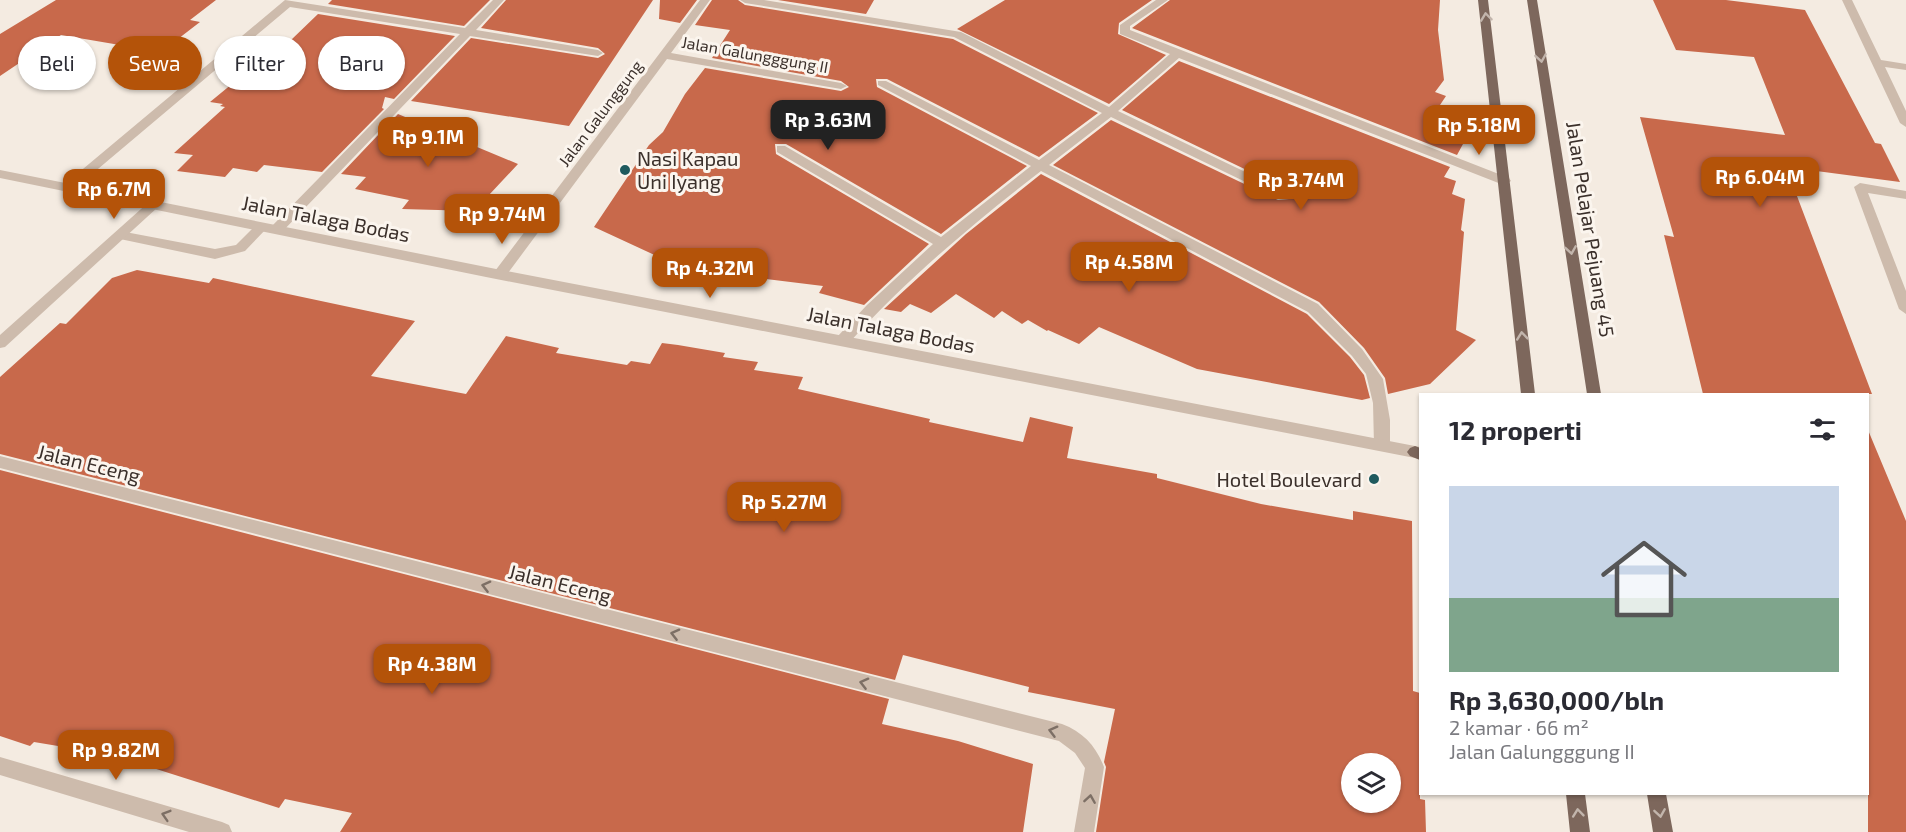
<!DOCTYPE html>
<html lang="id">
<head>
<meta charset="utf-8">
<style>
  body { margin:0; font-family:"Exo 2",sans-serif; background:#f2f2f3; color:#2b2b33; height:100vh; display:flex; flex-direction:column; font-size:22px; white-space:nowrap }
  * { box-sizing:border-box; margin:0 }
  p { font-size:20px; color:#7c7c81 }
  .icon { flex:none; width:33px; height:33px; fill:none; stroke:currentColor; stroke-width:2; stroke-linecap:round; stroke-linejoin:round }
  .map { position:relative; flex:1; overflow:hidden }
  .drawer { position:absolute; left:1419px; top:393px; width:450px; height:402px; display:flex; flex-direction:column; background:#fff; border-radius:0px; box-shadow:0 2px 4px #0004 }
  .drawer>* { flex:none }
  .hud { position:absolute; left:18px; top:36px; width:570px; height:54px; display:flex; gap:12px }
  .tools { position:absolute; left:1341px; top:753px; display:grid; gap:12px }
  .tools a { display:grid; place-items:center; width:60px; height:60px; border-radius:50%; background:#fff; box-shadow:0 2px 4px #0004; font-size:30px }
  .price { position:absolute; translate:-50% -51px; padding:0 14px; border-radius:12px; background:#b45309; color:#fff; font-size:20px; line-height:39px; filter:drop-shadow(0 2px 3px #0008) }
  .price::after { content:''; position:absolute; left:50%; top:36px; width:18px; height:14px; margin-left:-9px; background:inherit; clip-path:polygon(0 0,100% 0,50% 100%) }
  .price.selected { background:#222; color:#fff }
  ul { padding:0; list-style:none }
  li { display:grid; align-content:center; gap:12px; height:318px; padding:0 30px }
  li span { display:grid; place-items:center; height:186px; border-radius:0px; color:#555 }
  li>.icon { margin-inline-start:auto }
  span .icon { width:108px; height:108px; fill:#fffc; stroke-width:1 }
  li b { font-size:26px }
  h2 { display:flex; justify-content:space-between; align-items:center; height:72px; padding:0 30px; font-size:26px }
  .tag { padding:0 21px; border-radius:27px; background:#fff; box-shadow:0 2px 4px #0004; font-size:21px; line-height:54px }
  .tag.selected { background:#b45309; color:#fff }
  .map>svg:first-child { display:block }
</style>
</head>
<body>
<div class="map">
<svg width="1906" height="832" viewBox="0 0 1906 832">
  <rect width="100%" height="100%" fill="#f4ebe1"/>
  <path fill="#c8694b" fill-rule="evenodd" d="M56,0H216L190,20L200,22L161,52L61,35L0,76V34Z
    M332,0H490L464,26L328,4Z
    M506,0H653L569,126L411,101L471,38L598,58L605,54L598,48L481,28Z
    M660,0H697L680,23L659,19Z
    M712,0H738L745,5L953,39L1098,113L1039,157L887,79H876L877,87L1027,166L941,234L786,144H775L776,154L929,244L864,305L819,293L823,286L759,278L661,258L594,227L649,145L663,132L685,94L705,68L841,91L849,87L841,81L712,58L730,30L695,25Z
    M778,0H874L866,14Z
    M1005,0H1152L1119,23L1118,34L1166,55L1109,104L957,29Z
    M1170,0H1440L1438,30L1444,80L1435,92L1446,96L1430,120L1469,133L1457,155L1132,28Z
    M1653,0H1726L1805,10L1875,143L1881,144L1900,182L1786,167L1872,394H1703L1664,235L1674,237L1640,117L1785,135L1754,57L1676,50Z
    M318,14L455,36L394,99L385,97L382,108L384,109L322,172L264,165L257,172L233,168L225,177L177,171L193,155L174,153L225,107L220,106L223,104L210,102L255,65L264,66Z
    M1179,61L1450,167L1444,177L1456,181L1452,194L1465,199L1461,230L1464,232L1456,330L1476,340L1430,384L1388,394L1385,378L1364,348L1319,302L1053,165L1111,120L1278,200L1289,199L1291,194L1288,190L1122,110Z
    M398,114L518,164L474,211L402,209L409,200L355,189L366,177L341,174Z
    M1041,174L1307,314L1350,357L1364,375L1370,398L1362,400L1197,369L1099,327L1079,344L1048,330L1047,331L1028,320L1022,324L1002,311L994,318L956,294L931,313L910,304L901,312L884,309L966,234Z
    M137,270L209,283L213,278L415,321L371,376L466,394L506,336L559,348L556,353L627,365L631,361L650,364L662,343L678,345L725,353L723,357L758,362L754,370L803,377L798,389L930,419L929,422L1023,442L1030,417L1073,427L1067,458L1157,474V478L1261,504L1353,520V511L1412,521L1413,691L1420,693V799L1425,800L1426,832H1096L1106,767L1104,762L1115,709L1028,692L1029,687L903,655L895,680L0,454V377L60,323L66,324L112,278ZM1352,764H1390V802H1352Z
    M1868,430L1906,521V832H1868Z
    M0,470L889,699L882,724L958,741L1033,764L1023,832H340L352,813L285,799L279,808L128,760L130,758L34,742L30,746L0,736Z"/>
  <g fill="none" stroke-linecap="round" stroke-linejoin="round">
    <path fill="#cdbbac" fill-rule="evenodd" d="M262,223L268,227L245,251L215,259L120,239L114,235L120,231L215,249L236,245L257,224Z"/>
    <path fill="#cdbbac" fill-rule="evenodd" d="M285,0L465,28L493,0H504L476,30L598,50L603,53L598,56L470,36L281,233H271L270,230L271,227L460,34L290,7L73,190H65L63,187L65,184Z
      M700,0H710L671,53L841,83L847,86L841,89L667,59L505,277H495L493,274L495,271Z
      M740,0H764L961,32L1109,107L1170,54L1120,34V25L1156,0H1168L1130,26V30L1509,178L1511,181L1505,185L1501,184L1179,58L1118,111L1287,192L1289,195L1287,198H1279L1111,117L1049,165L1318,304L1362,349L1383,379L1390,420V445L1387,449L1382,451L1377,449L1374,445L1373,403L1366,374L1352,356L1308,312L1041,171C972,224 906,280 847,345L842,346L835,341L837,337L867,305L933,244L777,152V146H785L941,237L1031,166L878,85V81H886L1039,160L1102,113L954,37L745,3Z
      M1842,0H1852L1881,60L1906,64V70L1885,67L1906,111V127L1900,123Z
      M1860,183L1906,191V199L1868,193L1906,291V314L1899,309L1854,187Z
      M154,200L160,204L158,207L5,347L0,348V335L150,201Z
      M0,456L1062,724C1083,732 1096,746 1104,767L1094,832H1074L1085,768L1075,753L1059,741L0,468Z
      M0,757L222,822L229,825L232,832H189L0,775Z"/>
    <path fill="#cdbbac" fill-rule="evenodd" d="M0,170L486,267L1420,447V459L486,277L0,178Z"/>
    <path fill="#7d675c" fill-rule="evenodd" d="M1478,0H1488L1535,394H1521Z
      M1527,0H1537L1601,394H1587Z
      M1415,446L1420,448V460L1410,456L1407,452L1410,448Z
      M1566,794H1585L1590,832H1570Z
      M1647,794H1666L1673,832H1653Z"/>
  </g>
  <defs><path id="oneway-chevron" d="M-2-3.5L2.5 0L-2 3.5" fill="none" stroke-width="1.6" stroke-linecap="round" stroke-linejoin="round" transform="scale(1.5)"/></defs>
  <g stroke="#c2b5ac">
    <use href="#oneway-chevron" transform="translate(1486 17) rotate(-97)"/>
    <use href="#oneway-chevron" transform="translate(1541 58) rotate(81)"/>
    <use href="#oneway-chevron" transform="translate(1571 250) rotate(81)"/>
    <use href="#oneway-chevron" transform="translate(1522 336) rotate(-96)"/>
    <use href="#oneway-chevron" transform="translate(1578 813) rotate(-96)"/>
    <use href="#oneway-chevron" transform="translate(1660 813) rotate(81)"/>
  </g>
  <g stroke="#7d6f65">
    <use href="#oneway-chevron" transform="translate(486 586) rotate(-166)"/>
    <use href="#oneway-chevron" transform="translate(675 634) rotate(-166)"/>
    <use href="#oneway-chevron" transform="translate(864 683) rotate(-166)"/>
    <use href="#oneway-chevron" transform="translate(1053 731) rotate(-165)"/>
    <use href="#oneway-chevron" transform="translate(1090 799) rotate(-81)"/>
    <use href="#oneway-chevron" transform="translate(166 815) rotate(-163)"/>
  </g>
  <g fill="#1f5a5e" stroke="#fbf5ee" stroke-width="2">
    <circle cx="625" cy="170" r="6"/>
    <circle cx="1374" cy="479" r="6"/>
  </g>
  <g text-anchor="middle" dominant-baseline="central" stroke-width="6" stroke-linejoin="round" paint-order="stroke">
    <g font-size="16" fill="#3b302b" stroke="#fbf5ee">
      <text transform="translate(755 54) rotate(10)">Jalan Galungggung II</text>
      <text transform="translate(600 113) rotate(-53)">Jalan Galunggung</text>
    </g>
    <g font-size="20" fill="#3b302b" stroke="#fbf5ee" text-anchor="start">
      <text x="637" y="158">Nasi Kapau<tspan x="637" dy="23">Uni Iyang</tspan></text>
      <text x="1362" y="479" text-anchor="end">Hotel Boulevard</text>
    </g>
    <g font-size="20" fill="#3b302b" stroke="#fbf5ee">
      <text transform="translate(326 218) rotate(11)">Jalan Talaga Bodas</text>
      <text transform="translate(1591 229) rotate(81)">Jalan Pelajar Pejuang 45</text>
      <text transform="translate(891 329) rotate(11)">Jalan Talaga Bodas</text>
      <text transform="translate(89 463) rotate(14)">Jalan Eceng</text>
      <text transform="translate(560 583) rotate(14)">Jalan Eceng</text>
    </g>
  </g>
</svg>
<div class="tools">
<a><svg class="icon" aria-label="layers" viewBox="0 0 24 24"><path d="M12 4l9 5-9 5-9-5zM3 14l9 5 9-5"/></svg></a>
</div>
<b class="price selected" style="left:828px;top:151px">Rp 3.63M</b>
<b class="price" style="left:1479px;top:156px">Rp 5.18M</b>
<b class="price" style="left:428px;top:168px">Rp 9.1M</b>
<b class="price" style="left:1760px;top:208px">Rp 6.04M</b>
<b class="price" style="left:1301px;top:211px">Rp 3.74M</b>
<b class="price" style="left:114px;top:220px">Rp 6.7M</b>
<b class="price" style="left:502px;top:245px">Rp 9.74M</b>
<b class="price" style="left:1129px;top:293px">Rp 4.58M</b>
<b class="price" style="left:710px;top:299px">Rp 4.32M</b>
<b class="price" style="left:784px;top:533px">Rp 5.27M</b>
<b class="price" style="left:432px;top:695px">Rp 4.38M</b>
<b class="price" style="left:116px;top:781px">Rp 9.82M</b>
<div class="hud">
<a class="tag">Beli</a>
<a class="tag selected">Sewa</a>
<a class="tag">Filter</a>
<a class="tag">Baru</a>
</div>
<section class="drawer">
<h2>12 properti<svg class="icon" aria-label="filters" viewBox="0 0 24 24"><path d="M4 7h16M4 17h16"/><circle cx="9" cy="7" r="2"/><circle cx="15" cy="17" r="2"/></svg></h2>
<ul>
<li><span style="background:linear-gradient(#c9d6e8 60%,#7fa58c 0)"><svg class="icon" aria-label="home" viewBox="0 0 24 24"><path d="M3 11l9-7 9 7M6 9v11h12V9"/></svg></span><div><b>Rp 3,630,000/bln</b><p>2 kamar · 66 m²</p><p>Jalan Galungggung II</p></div></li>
</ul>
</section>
</div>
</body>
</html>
